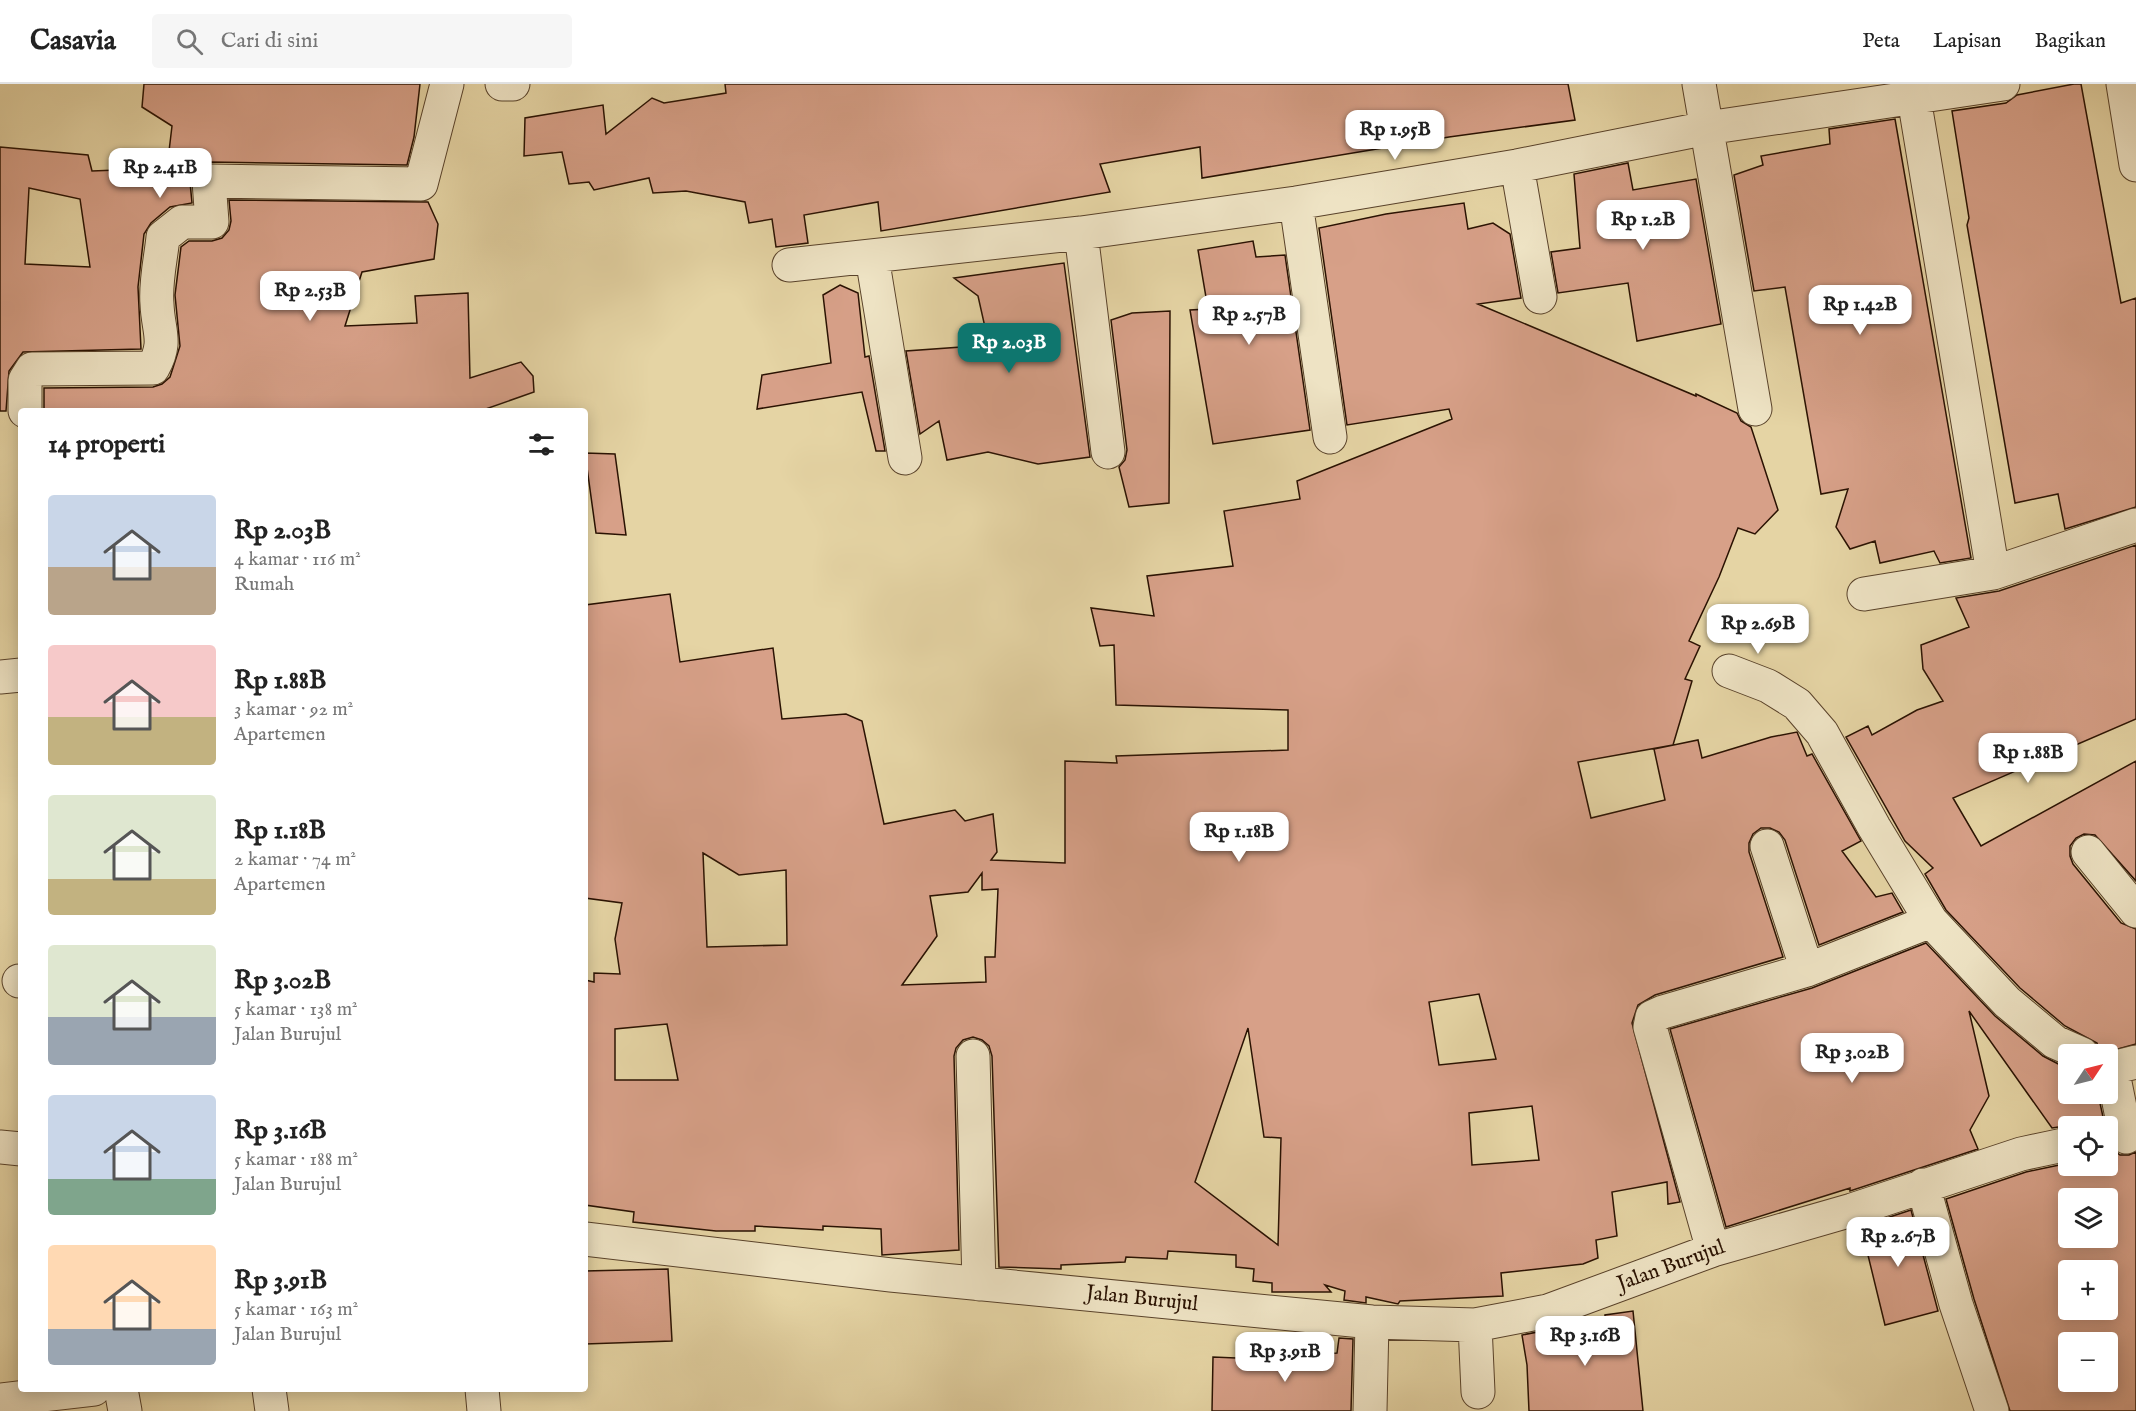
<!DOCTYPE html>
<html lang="id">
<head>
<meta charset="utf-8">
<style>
  body { margin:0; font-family:"IM FELL English",serif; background:#f6f6f6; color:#222; height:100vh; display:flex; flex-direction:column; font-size:22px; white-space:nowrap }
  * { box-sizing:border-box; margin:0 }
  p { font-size:20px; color:#767676 }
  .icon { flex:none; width:33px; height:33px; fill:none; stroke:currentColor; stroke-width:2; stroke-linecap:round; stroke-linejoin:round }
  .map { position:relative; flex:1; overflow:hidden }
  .side { position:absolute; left:18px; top:324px; width:570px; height:984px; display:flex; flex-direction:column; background:#fff; border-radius:6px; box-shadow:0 3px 15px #0003 }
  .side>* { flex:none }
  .needle { width:39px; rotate:55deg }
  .controls { position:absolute; left:2058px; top:960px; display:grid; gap:12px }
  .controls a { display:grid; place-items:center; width:60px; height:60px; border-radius:6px; background:#fff; box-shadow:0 3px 15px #0003; font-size:30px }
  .price { position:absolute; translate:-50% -51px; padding:0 14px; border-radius:12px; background:#fff; color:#222; font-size:20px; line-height:39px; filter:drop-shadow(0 2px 3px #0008) }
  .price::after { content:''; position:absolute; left:50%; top:36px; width:18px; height:14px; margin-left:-9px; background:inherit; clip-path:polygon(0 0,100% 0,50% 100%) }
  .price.selected { background:#0f766e; color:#fff }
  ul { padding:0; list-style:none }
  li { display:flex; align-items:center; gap:18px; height:150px; padding:0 30px }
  li span { display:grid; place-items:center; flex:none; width:168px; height:120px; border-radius:6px; color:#555 }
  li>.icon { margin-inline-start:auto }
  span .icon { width:72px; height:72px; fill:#fffc; stroke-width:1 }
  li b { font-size:26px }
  h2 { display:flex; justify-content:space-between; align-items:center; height:72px; padding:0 30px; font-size:26px }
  header { display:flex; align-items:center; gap:36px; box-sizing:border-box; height:84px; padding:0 30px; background:#fff; border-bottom:2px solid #e0e0e0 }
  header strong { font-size:28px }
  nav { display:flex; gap:33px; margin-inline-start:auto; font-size:21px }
  .search { width:420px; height:54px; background:#f6f6f6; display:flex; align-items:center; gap:15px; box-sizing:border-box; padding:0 21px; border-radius:6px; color:#767676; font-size:22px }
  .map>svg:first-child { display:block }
</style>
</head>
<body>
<header>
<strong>Casavia</strong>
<div class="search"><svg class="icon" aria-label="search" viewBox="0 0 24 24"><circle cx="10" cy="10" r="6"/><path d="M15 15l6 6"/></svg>Cari di sini</div>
<nav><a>Peta</a><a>Lapisan</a><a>Bagikan</a></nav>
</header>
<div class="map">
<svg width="2136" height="1327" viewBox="0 0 2136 1327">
  <rect width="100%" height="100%" fill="#e5d4a4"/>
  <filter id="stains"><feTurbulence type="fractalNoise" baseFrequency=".00333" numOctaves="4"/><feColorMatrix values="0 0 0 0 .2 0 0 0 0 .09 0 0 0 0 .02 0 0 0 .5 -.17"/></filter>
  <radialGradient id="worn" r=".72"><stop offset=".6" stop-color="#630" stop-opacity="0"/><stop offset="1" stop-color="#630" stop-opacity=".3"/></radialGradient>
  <path fill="#d7a088" stroke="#2a1202" stroke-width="1.5" fill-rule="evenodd" d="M144,0H420L414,53L407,81L209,78L199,81L193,88L190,98L192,119L170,123L151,139L144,150L138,203L141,265L23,268L9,287L6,327H0V63L88,71L92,87L167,84L172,42L142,23ZM29,104L80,115L90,183L25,180Z
    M725,0H1568L1575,36L1449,53L1202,94L1200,63L1100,80L1110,108L881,147L878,118L804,131L808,159L776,163L772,135L749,139L745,118L686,107L653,109L649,94L594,106L589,98L569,100L562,68L524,72L525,34L603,21L606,50L652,14L664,19L726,9Z
    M2074,0H2081L2121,219L2136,214V423L2065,445L2058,410L2015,419L1967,141L1969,134L1952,27L2006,19L2017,11Z
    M1895,35L1971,474L1940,479L1934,467L1880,479L1875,457L1850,465L1836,443L1848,405L1821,410L1785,203L1754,207L1734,91L1763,81L1761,72L1830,60L1829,45Z
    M1628,79L1633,106L1696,95L1721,240L1637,257L1628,199L1558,209L1551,168L1580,164L1574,90Z
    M229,116L428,118L438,140L434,175L362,188L345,242L417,239L415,212L468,209L470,294L521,278L533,292L534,308L480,327H44V304L153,303L162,300L170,293L180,262L175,211L181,163L189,157H212L222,154L229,146L231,137Z
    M1464,119L1468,145L1493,139L1510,150L1521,214L1478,220L1696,312V310L1737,329L1741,337L1751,343L1778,426L1755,450L1738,444L1719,493L1689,557L1700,562L1685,595L1692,597L1673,661L1578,678L1591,734L1665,716L1654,665L1698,656L1702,674L1771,653L1797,648L1807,672L1812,670L1861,757L1842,767L1876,813L1892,809L1903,828L1819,861L1785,756L1779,748L1770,744H1761L1753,750L1749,759V768L1783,873L1655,911L1638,921L1632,939L1680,1118L1668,1120L1667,1098L1612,1108L1617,1152L1596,1156L1598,1174L1583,1180L1501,1189L1503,1212L1400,1217L1398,1220L1366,1213V1219L1344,1216L1345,1207L1325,1201L1331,1208H1272V1199L1253,1197L1254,1185L1236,1183V1171L1168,1167L1167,1175L1126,1173L1125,1178L1061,1181V1185L999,1183L992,972L989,962L982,956L973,953L963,956L956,964L954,972L959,1166L882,1171L881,1145L823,1142V1146L755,1142V1147H716L633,1138L634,1128L585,1121V896L594,898V889L620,890L615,855L622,819L585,814V521L670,510L680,578L773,564L782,635L846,630L862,637L884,740L955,726L965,737L993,730L997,768L991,776L1065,779V677L1117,679L1116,672L1288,666V626L1116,621L1114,561L1100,562L1091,524L1154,532L1147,492L1233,482L1224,427L1300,415L1297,397L1452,335L1449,325L1347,341L1319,144L1386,130ZM703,769L739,791L786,786L787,861L707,863ZM982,789V806L998,805L995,873H985L986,898L902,901L937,852L930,812L968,808ZM1479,910L1496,975L1439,981L1429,918ZM667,940L678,996H615V945ZM1248,944L1264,1053L1281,1054L1278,1161L1195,1098ZM1532,1022L1539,1076L1472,1081L1469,1029Z
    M1253,157L1256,173L1285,171L1310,346L1213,360L1190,226L1208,225L1198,166Z
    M1064,179L1090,373L1038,380L988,368L947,376L939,337L920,350L906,267L989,261L978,212L954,194Z
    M840,201L858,209L865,273L869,272L885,367H876L862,308L757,325L762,291L831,279L823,211Z
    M1170,227L1169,419L1129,423L1119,383L1125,376L1127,366L1111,236L1132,229Z
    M585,369L615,370L626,451L596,449Z
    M2136,461V635L1953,714L1981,762L2136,677V797L2095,751L2084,750L2076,754L2070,762V772L2073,780L2121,839L2136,845V960L2100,970L2097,959L2065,942L2020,904L1946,826L1925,790L1933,784L1905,757L1846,653L1868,642L1872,651L1917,626L1943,617L1923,585L1921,561L1969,543L1956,514L1999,507Z
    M1926,859L1995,932L2043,972L2068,985V1010H2098L2105,1042H2065L2052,1044L1969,927L1989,1012L1970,1046L1978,1065L1850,1107V1104L1726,1143L1670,945L1812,904Z
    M2108,1056L2112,1065L2120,1071H2129L2136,1068V1327H2010L1974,1215L1946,1115L2026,1088L2064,1080L2108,1082ZM2068,1114H2108V1154H2068ZM2068,1186H2108V1226H2068ZM2068,1258H2108V1298H2068Z
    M1911,1126L1938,1227L1885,1241L1866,1163H1858L1856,1144Z
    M668,1185L672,1257L585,1260V1187Z
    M1633,1227L1643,1327H1529L1527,1281L1522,1251L1584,1239L1605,1233V1231Z
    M1339,1254L1353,1255L1351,1327H1212L1213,1273L1310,1277V1271L1337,1269Z"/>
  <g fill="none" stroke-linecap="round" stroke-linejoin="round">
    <defs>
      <path id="minor" d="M502,0H513
        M1699,0L1755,325
        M2123,0L2136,81
        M1914,14L1993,489
        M1517,82L1540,213
        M1296,119L1330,353
        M1081,149L1108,368
        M872,173L905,374
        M789,181L1081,149L1296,119L1517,82L1707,44L2003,0
        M25,327V296L32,285L153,284C168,257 158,248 157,220C155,198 161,174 163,153L182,138H212L209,97L421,100L447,0
        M1864,510L1993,489L2136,441
        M1729,587L1768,602L1797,620L1822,649L1874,743L1931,837L2007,918L2055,958L2082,970
        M0,593L21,591
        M1767,762L1807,886
        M2088,768L2136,827
        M19,897H21
        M973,972L979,1200
        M2126,1053L2112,984L2136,978
        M0,1063L21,1065
        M1923,1101L1956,1220L1992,1327
        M585,1155L891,1191L1372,1238L1475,1241L1548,1227L1713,1166L1852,1126L2021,1070L2068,1060
        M1713,1166L1650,943L1652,933L1663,928L1807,886L1931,837
        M1475,1241L1478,1308
        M121,1305L125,1327
        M269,1305L272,1327
        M482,1305L484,1327
        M0,1316L94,1305
        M1370,1327L1372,1238"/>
    </defs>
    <use href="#minor" stroke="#59422a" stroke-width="35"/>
    <use href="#minor" stroke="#eee3c4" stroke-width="33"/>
  </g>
  <g text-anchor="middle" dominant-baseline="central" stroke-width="4.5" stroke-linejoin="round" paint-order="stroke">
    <g font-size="21" fill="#2a1202" stroke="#eee3c4">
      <text transform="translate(1671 1182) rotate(-20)">Jalan Burujul</text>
      <text transform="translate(1142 1215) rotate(6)">Jalan Burujul</text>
    </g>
  </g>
  <rect width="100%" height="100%" filter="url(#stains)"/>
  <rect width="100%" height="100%" fill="url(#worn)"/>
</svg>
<div class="controls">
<a><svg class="needle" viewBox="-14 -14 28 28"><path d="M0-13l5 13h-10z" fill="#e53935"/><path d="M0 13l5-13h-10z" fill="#767676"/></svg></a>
<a><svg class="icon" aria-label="locate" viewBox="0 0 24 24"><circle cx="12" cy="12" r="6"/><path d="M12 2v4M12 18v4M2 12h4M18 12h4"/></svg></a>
<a><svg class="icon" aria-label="layers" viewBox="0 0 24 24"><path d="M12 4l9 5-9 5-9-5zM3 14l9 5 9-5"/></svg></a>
<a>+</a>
<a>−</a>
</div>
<b class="price" style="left:1395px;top:77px">Rp 1.95B</b>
<b class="price" style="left:160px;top:115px">Rp 2.41B</b>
<b class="price" style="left:1643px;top:167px">Rp 1.2B</b>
<b class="price" style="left:310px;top:238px">Rp 2.53B</b>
<b class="price" style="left:1860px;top:252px">Rp 1.42B</b>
<b class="price" style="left:1249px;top:262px">Rp 2.57B</b>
<b class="price selected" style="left:1009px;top:290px">Rp 2.03B</b>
<b class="price" style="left:1758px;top:571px">Rp 2.69B</b>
<b class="price" style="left:2028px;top:700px">Rp 1.88B</b>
<b class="price" style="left:1239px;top:779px">Rp 1.18B</b>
<b class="price" style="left:1852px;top:1000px">Rp 3.02B</b>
<b class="price" style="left:1898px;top:1184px">Rp 2.67B</b>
<b class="price" style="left:1585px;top:1283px">Rp 3.16B</b>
<b class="price" style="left:1285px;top:1299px">Rp 3.91B</b>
<section class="side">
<h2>14 properti<svg class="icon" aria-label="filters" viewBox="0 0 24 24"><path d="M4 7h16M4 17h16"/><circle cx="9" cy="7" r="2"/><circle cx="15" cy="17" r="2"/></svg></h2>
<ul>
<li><span style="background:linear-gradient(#c9d6e8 60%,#b9a48a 0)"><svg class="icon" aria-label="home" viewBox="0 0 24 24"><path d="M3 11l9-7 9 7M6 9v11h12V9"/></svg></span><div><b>Rp 2.03B</b><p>4 kamar · 116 m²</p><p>Rumah</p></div></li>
<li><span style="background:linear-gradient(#f6c9c9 60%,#c2b280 0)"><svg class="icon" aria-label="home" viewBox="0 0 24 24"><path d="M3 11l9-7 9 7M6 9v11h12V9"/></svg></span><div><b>Rp 1.88B</b><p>3 kamar · 92 m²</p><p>Apartemen</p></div></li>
<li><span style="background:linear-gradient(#dfe7d0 70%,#c2b280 0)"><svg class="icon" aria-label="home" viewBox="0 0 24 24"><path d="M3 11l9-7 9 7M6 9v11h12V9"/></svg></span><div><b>Rp 1.18B</b><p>2 kamar · 74 m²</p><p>Apartemen</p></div></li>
<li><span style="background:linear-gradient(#dfe7d0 60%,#9aa5b1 0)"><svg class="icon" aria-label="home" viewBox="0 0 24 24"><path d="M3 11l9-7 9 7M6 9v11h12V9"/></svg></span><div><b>Rp 3.02B</b><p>5 kamar · 138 m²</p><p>Jalan Burujul</p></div></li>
<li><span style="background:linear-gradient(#c9d6e8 70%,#7fa58c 0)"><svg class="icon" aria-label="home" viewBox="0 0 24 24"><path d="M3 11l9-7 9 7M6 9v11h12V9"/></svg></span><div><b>Rp 3.16B</b><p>5 kamar · 188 m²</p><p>Jalan Burujul</p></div></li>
<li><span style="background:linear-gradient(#ffd9b3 70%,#9aa5b1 0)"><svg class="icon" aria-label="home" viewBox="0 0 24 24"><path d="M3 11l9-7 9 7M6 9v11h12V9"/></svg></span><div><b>Rp 3.91B</b><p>5 kamar · 163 m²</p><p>Jalan Burujul</p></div></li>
</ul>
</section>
</div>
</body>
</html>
